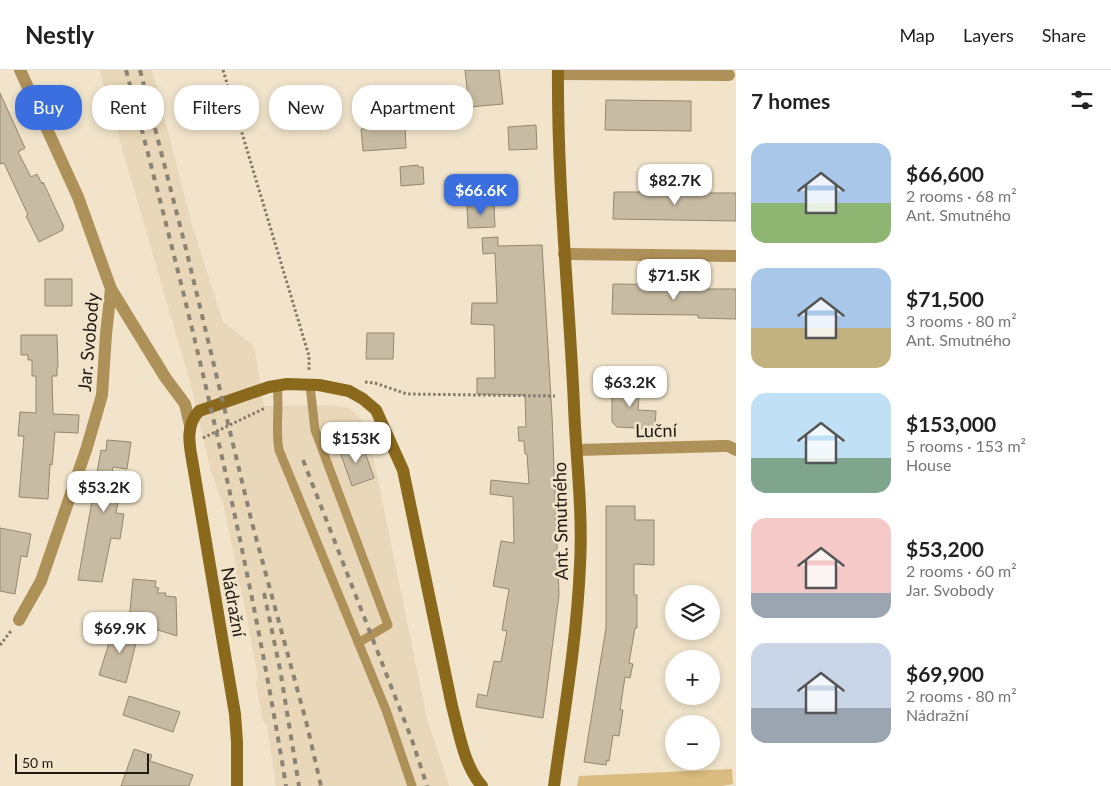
<!DOCTYPE html>
<html lang="en">
<head>
<meta charset="utf-8">
<style>
  body { margin:0; font-family:Lato,sans-serif; background:#f6f6f6; color:#222; height:100vh; display:flex; flex-direction:column; font-size:19px; white-space:nowrap }
  * { box-sizing:border-box; margin:0 }
  p { font-size:16px; color:#767676 }
  .icon { flex:none; width:28px; height:28px; fill:none; stroke:currentColor; stroke-width:2; stroke-linecap:round; stroke-linejoin:round }
  .map { position:relative; flex:1; overflow:hidden }
  .sheet { display:flex; flex-direction:column; background:#fff; width:375px }
  .sheet>* { flex:none }
  .banner { position:absolute; left:15px; top:15px; width:475px; height:45px; display:flex; gap:10px }
  .fabs { position:absolute; left:665px; top:515px; display:grid; gap:10px }
  .fabs a { display:grid; place-items:center; width:55px; height:55px; border-radius:50%; background:#fff; box-shadow:0 2px 8px #0003; font-size:25px }
  .scale { position:absolute; left:15px; bottom:12px; width:134px; box-sizing:border-box; padding-left:5px; border:2px solid #1f1b12; border-top:0; font-size:14px; line-height:18px; white-space:nowrap; color:#1f1b12; -webkit-text-stroke:4px #f1e4cb; paint-order:stroke }
  .price { position:absolute; translate:-50% -42px; padding:0 11px; border-radius:10px; background:#fff; color:#222; font-size:16px; line-height:32px; filter:drop-shadow(0 1px 2px #0008) }
  .price::after { content:''; position:absolute; left:50%; top:30px; width:15px; height:11px; margin-left:-8px; background:inherit; clip-path:polygon(0 0,100% 0,50% 100%) }
  .price.on { background:#3b6fdf; color:#fff }
  ul { padding:0; list-style:none }
  li { display:flex; align-items:center; gap:15px; height:125px; padding:0 15px }
  li span { display:grid; place-items:center; flex:none; width:140px; height:100px; border-radius:15px; color:#555 }
  li>.icon { margin-inline-start:auto }
  span .icon { width:60px; height:60px; fill:#fffc; stroke-width:1 }
  li b { font-size:21px }
  h2 { display:flex; justify-content:space-between; align-items:center; height:60px; padding:0 15px; font-size:21px }
  .tag { padding:0 18px; border-radius:20px; background:#fff; box-shadow:0 2px 8px #0003; font-size:18px; line-height:45px }
  .tag.on { background:#3b6fdf; color:#fff }
  header { display:flex; align-items:center; gap:30px; box-sizing:border-box; height:70px; padding:0 25px; background:#fff; border-bottom:1px solid #e0e0e0 }
  header strong { font-size:24px }
  nav { display:flex; gap:28px; margin-inline-start:auto; font-size:18px }
  main { display:flex; flex:1; min-height:0 }
  .map>svg:first-child { display:block }
</style>
</head>
<body>
<header>
<strong>Nestly</strong>
<nav><a>Map</a><a>Layers</a><a>Share</a></nav>
</header>
<main>
<div class="map">
<svg width="736" height="716" viewBox="0 0 736 716">
  <rect width="100%" height="100%" fill="#f1e4cb"/>
  <path fill="#e8d7b8" d="M100,0H152L192,155L223,252L254,276L264,336L332,335L349,338L362,350L369,366L427,649L449,716H276L267,656L263,651L256,613L258,607L241,517L236,513L235,506L237,499L224,437L210,398L192,319L118,64L111,32L103,14Z"/>
  <path fill="#dabb80" d="M732,699L733,714L722,716H577L579,706Z"/>
  <path fill="#c8bba3" stroke="#938771" d="M465,0H499L503,34L469,37Z
    M0,23L25,78L18,82L31,107L37,104L42,114L43,112L64,157L62,158L63,160L39,172L26,146L28,145L4,93L0,94Z
    M606,30L691,31V61L605,60Z
    M536,55L537,79L509,80L508,57Z
    M405,56L406,78L363,81L361,59Z
    M418,95V97H423L424,114L401,116L400,97Z
    M687,119H700V123H736V151L613,149L614,122H686Z
    M494,134L495,157L468,158L467,136Z
    M498,167V176L542,175L552,346L559,525L543,648L476,637L478,624L487,626L494,591L501,592L507,561L502,560L509,519L493,516L501,471L514,473L513,427L490,424L491,410L529,414L527,384H525L524,371H519L518,357H526L525,325L477,324V308H495L494,255L471,254L472,233H497L495,183L483,184L482,168Z
    M45,209H72V236H45Z
    M613,214L698,215V219H736V249L698,248V245L612,244Z
    M367,263H394L393,289H366Z
    M21,265H57L58,298H57V306H52L53,344L79,345L78,363L55,362L52,395L50,394L48,429L19,427L24,366H18L20,342L36,343V306H32V290H28V285H21Z
    M614,313H640L638,340L656,341L655,359L617,357L612,352V326H613Z
    M107,370L131,372L127,399L113,397L109,424L119,426L116,443L124,444L120,469L111,468L102,512L78,510L101,380L106,381Z
    M361,371L374,408L352,416L339,379Z
    M606,436H635V450H654V495L634,494V525H637V558H635L629,593L633,594L630,608L625,607L620,640H623L619,666L613,665L609,691L607,690L606,695L584,692L606,558Z
    M0,458L31,464L27,487L21,486L15,524L0,521Z
    M133,509L156,511L155,517L159,518L157,523H166L165,526L176,527L177,566L129,551Z
    M119,555L139,561L126,613L99,605L114,557L119,558Z
    M129,626L180,642L173,662L123,645Z
    M134,679L152,685L150,691L193,705L189,716H121Z"/>
  <g fill="none" stroke-linecap="round" stroke-linejoin="round">
    <path stroke="#827969" stroke-width="3" stroke-dasharray="2.5 2.5" stroke-linecap="butt" d="M223,0L309,286V302
      M365,312L375,313L407,324L555,326
      M203,368L265,338
      M0,575L11,561"/>
    <path stroke="#ae9158" stroke-width="9" d="M310,315L315,360L388,555L358,573
      M277,316C280,337 275,358 279,380L386,640L412,716"/>
    <path stroke="#ae9158" stroke-width="12" d="M558,4L729,5
      M564,184L736,186
      M111,219L165,307L185,334L190,355
      M577,380L723,376H728L736,380
      M19,550L41,511L87,377L102,325L106,264L111,219L78,127L20,0"/>
    <path stroke="#8a691c" stroke-width="12" d="M237,716V672L235,644L194,401C191,381 183,358 199,341L269,317L287,314L319,315L349,321L363,329L376,340L403,400L452,636C459,662 464,696 482,716
      M554,716C564,643 577,569 580,495C583,442 576,389 574,336C569,224 557,112 558,0"/>
    <path stroke="#8c8472" stroke-width="4" stroke-dasharray="6 6" stroke-linecap="butt" d="M126,0C189,237 247,474 286,716
      M140,0L186,179L252,453L307,655L321,716
      M303,390L412,670L427,716
      M264,523L280,599L299,716"/>
  </g>
  <g text-anchor="middle" dominant-baseline="central" stroke-width="5" stroke-linejoin="round" paint-order="stroke">
    <g font-size="18" fill="#1f1b12" stroke="#f1e4cb">
      <text transform="translate(88 272) rotate(-85)">Jar. Svobody</text>
      <text transform="translate(656 360) rotate(-1)">Luční</text>
      <text transform="translate(560 451) rotate(-91)">Ant. Smutného</text>
      <text transform="translate(234 532) rotate(80)">Nádražní</text>
    </g>
  </g>
</svg>
<div class="fabs">
<a><svg class="icon" aria-label="layers" viewBox="0 0 24 24"><path d="M12 4l9 5-9 5-9-5zM3 14l9 5 9-5"/></svg></a>
<a>+</a>
<a>−</a>
</div>
<div class="scale">50 m</div>
<b class="price" style="left:675px;top:136px">$82.7K</b>
<b class="price on" style="left:481px;top:146px">$66.6K</b>
<b class="price" style="left:674px;top:231px">$71.5K</b>
<b class="price" style="left:630px;top:338px">$63.2K</b>
<b class="price" style="left:356px;top:394px">$153K</b>
<b class="price" style="left:104px;top:443px">$53.2K</b>
<b class="price" style="left:120px;top:584px">$69.9K</b>
<div class="banner">
<a class="tag on">Buy</a>
<a class="tag">Rent</a>
<a class="tag">Filters</a>
<a class="tag">New</a>
<a class="tag">Apartment</a>
</div>
</div>
<section class="sheet">
<h2>7 homes<svg class="icon" aria-label="filters" viewBox="0 0 24 24"><path d="M4 7h16M4 17h16"/><circle cx="9" cy="7" r="2"/><circle cx="15" cy="17" r="2"/></svg></h2>
<ul>
<li><span style="background:linear-gradient(#a9c7e8 60%,#8fb573 0)"><svg class="icon" aria-label="home" viewBox="0 0 24 24"><path d="M3 11l9-7 9 7M6 9v11h12V9"/></svg></span><div><b>$66,600</b><p>2 rooms · 68 m²</p><p>Ant. Smutného</p></div></li>
<li><span style="background:linear-gradient(#a9c7e8 60%,#c2b280 0)"><svg class="icon" aria-label="home" viewBox="0 0 24 24"><path d="M3 11l9-7 9 7M6 9v11h12V9"/></svg></span><div><b>$71,500</b><p>3 rooms · 80 m²</p><p>Ant. Smutného</p></div></li>
<li><span style="background:linear-gradient(#bfe0f5 65%,#7fa58c 0)"><svg class="icon" aria-label="home" viewBox="0 0 24 24"><path d="M3 11l9-7 9 7M6 9v11h12V9"/></svg></span><div><b>$153,000</b><p>5 rooms · 153 m²</p><p>House</p></div></li>
<li><span style="background:linear-gradient(#f6c9c9 75%,#9aa5b1 0)"><svg class="icon" aria-label="home" viewBox="0 0 24 24"><path d="M3 11l9-7 9 7M6 9v11h12V9"/></svg></span><div><b>$53,200</b><p>2 rooms · 60 m²</p><p>Jar. Svobody</p></div></li>
<li><span style="background:linear-gradient(#c9d6e8 65%,#9aa5b1 0)"><svg class="icon" aria-label="home" viewBox="0 0 24 24"><path d="M3 11l9-7 9 7M6 9v11h12V9"/></svg></span><div><b>$69,900</b><p>2 rooms · 80 m²</p><p>Nádražní</p></div></li>
</ul>
</section>
</main>
</body>
</html>
